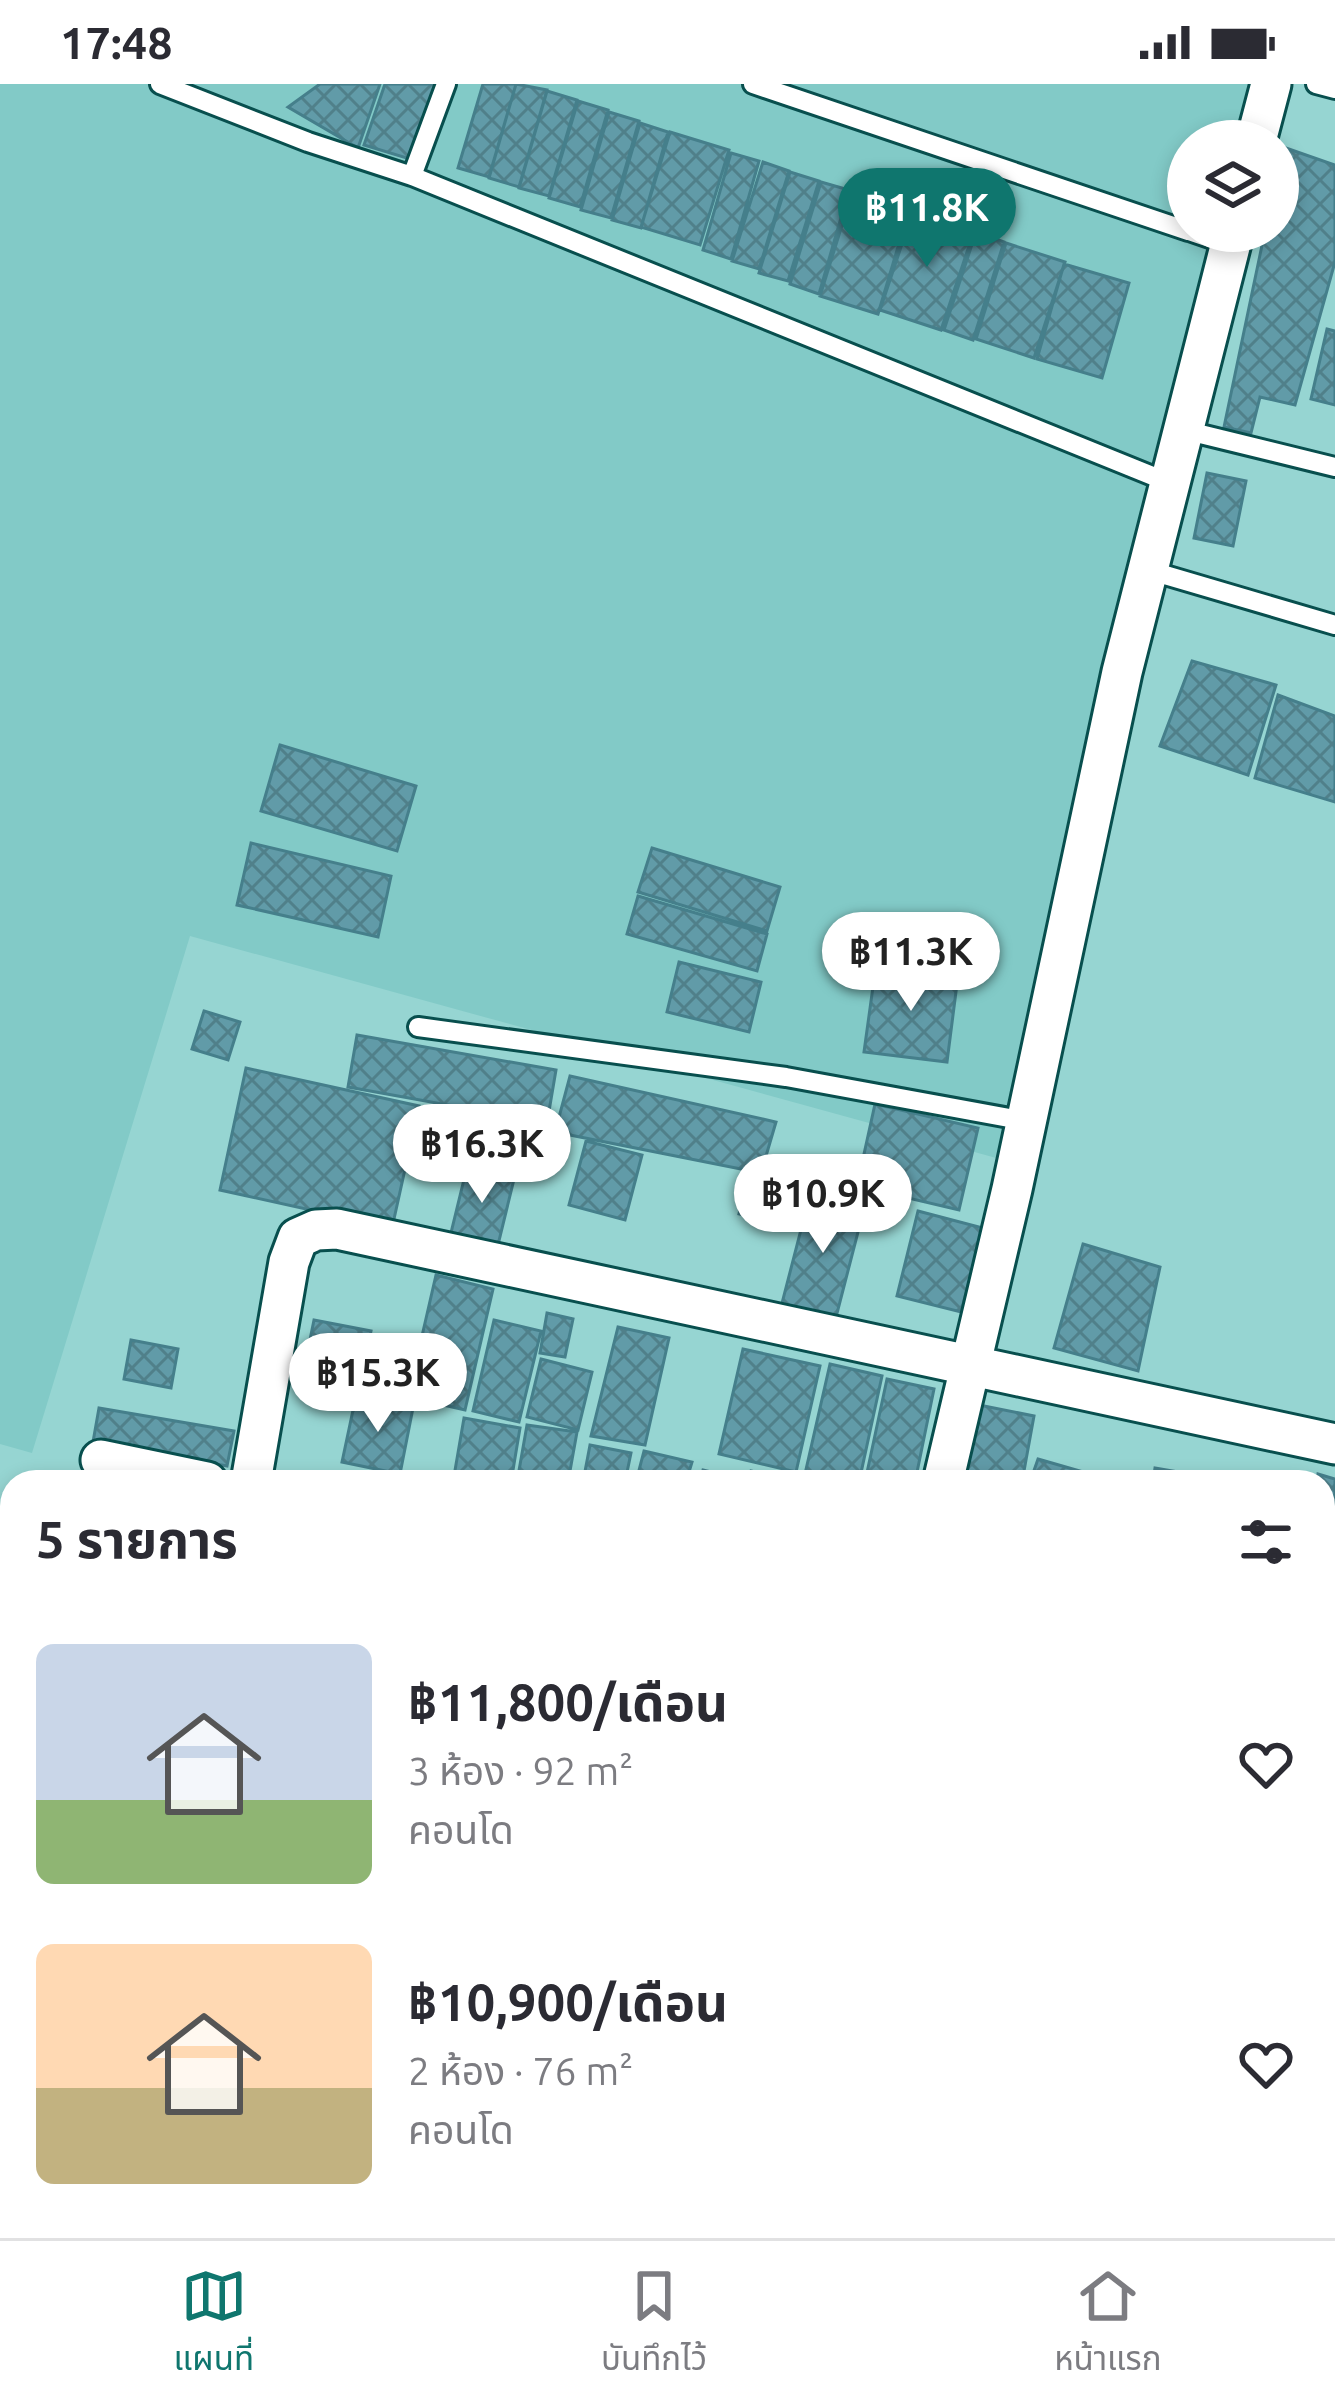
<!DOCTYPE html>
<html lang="th">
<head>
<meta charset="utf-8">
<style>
  body { margin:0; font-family:Ubuntu,"Noto Sans Thai",sans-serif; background:#f2f2f3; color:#2b2b33; height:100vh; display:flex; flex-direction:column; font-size:45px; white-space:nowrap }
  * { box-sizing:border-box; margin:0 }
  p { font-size:39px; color:#7c7c81 }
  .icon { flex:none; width:66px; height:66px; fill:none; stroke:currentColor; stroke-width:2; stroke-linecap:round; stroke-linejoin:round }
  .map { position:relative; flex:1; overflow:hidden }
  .drawer { position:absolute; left:0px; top:1386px; width:1335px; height:768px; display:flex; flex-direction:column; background:#fff; border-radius:36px 36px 0 0; box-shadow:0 6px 18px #0003 }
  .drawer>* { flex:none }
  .buttons { position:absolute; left:1167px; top:36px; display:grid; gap:24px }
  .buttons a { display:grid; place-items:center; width:132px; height:132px; border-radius:50%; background:#fff; box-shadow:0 6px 18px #0003; font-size:60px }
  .price { position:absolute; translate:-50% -102px; padding:0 27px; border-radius:42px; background:#fff; color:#222; font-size:39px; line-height:78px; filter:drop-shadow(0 3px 6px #0008) }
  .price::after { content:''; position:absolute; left:50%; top:72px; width:36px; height:27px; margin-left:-18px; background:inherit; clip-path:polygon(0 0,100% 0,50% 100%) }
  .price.on { background:#0f766e; color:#fff }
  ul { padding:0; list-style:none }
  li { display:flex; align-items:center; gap:36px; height:300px; padding:0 36px }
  li span { display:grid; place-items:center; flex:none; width:336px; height:240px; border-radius:18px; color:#555 }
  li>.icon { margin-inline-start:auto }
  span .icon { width:144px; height:144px; fill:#fffc; stroke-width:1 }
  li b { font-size:51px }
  h2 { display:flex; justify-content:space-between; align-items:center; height:144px; padding:0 36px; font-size:51px }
  .status { display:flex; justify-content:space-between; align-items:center; height:84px; padding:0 60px; background:#fff; direction:ltr }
  .status svg { height:33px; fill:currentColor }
  .dock { display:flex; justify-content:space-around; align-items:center; height:168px; border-top:3px solid #e1e1e2; background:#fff; font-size:33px; color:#7c7c81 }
  .dock a { display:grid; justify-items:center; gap:6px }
  .dock .on { color:#0f766e }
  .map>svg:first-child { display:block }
</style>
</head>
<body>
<div class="status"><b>17:48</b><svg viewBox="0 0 49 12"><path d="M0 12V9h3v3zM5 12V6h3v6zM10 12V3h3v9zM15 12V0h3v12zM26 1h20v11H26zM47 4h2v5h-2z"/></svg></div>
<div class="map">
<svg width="1335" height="2154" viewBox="0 0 1335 2154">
  <defs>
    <pattern id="building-cross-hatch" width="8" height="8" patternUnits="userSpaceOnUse" patternTransform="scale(3)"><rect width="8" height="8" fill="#619ba8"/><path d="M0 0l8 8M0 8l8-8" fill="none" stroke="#50808a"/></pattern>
  </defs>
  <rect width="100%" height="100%" fill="#96d5d2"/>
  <path fill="#82cac7" d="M0,0H1268L1259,57H1188V147H1238L1018,1080L190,852L32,1369L0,1360Z"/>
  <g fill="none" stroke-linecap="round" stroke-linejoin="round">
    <path stroke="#68a9f2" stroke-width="39" d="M0,1524L12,1527
      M1323,1841L1335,1846"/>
  </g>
  <path fill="url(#building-cross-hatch)" stroke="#457f8b" stroke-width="3" d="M320,0H380L358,64L288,23Z
    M385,0H439L413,76L364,61Z
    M483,0H516L489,93L458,84Z
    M516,0L547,6L519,103L489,94Z
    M547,7L577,16L549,112L519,104Z
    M578,17L608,26L580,123L549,114Z
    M609,28L639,37L611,134L581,126Z
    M640,39L668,48L641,144L612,136Z
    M670,48L729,66L700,161L641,143Z
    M1283,63L1335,81V178L1295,321L1260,313L1251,349L1224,343L1265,147H1278V88Z
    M731,69L759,77L731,175L703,166Z
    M763,78L789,87L759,185L732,177Z
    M790,88L819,97L788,197L759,189Z
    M821,98L849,106L819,210L790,200Z
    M852,109L909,126L878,230L820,212Z
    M913,127L974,147L941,246L880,226Z
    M976,148L1004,158L973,256L944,246Z
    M1006,159L1065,178L1034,274L976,255Z
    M1064,180L1129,199L1102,294L1037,275Z
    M1327,245L1335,247V321L1311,315Z
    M1207,389L1246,397L1233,462L1194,454Z
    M1192,577L1276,601L1248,691L1160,662Z
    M1278,611L1335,632V718L1255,694Z
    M280,661L416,702L397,767L261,727Z
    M251,759L391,792L378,853L237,821Z
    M652,764L780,803L767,847L638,808Z
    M638,812L767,850L757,887L627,850Z
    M679,878L761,898L749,948L667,928Z
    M876,881L958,892L947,978L864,968Z
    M204,927L240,938L228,976L192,965Z
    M357,951L556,986L547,1039L348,1003Z
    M246,984L419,1022L392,1144L220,1106Z
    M570,992L776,1038L761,1089L555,1048Z
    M875,1020L978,1044L959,1126L857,1102Z
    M481,1029L543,1047L531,1089L469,1071Z
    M586,1057L642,1071L625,1136L569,1121Z
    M468,1079L515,1091L497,1165L450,1153Z
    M748,1092L786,1101L777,1139L739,1130Z
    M812,1103L866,1117L834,1241L780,1227Z
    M918,1127L983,1144L961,1228L897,1212Z
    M1083,1160L1160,1183L1138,1287L1054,1264Z
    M436,1191L493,1205L465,1326L408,1313Z
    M547,1229L573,1235L565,1273L540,1269Z
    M314,1236L371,1247L359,1306L302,1295Z
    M494,1236L541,1247L519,1338L473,1327Z
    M618,1243L669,1254L645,1361L591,1352Z
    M131,1256L178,1265L171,1304L124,1295Z
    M743,1265L820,1282L796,1388L719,1370Z
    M541,1275L592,1288L578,1346L527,1333Z
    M830,1280L882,1292L859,1398L805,1390Z
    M887,1295L934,1305L915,1398H865Z
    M356,1312L413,1324L400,1390L342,1378Z
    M979,1321L1034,1332L1022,1398H965Z
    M99,1324L234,1347L227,1382L93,1358Z
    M464,1334L520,1344L511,1398H453Z
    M527,1341L577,1348L568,1398H517Z
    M590,1361L631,1369L625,1398H583Z
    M644,1367L692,1378L686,1398H636Z
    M1038,1375L1087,1389L1085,1398H1030Z
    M1155,1384L1201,1392L1199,1398H1153Z
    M703,1386L747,1397L746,1398H700Z
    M751,1387L798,1398H748Z
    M1318,1390L1335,1395V1448L1323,1446V1398H1317Z
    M0,1449L10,1451L0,1490Z
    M1323,1457L1335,1461V1506L1323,1503Z
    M1323,1561L1331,1562L1323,1609Z
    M11,1573H12V1643L0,1641Z
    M0,1644L12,1647V1701L0,1698Z
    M1323,1679L1335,1682V1737L1323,1733Z
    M1323,1748L1335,1751V1810H1323Z
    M6,1883L12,1884V1985L0,1983V1915Z
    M1323,2024L1335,2029V2065L1323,2061Z
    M1323,2061L1335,2065V2101L1323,2097Z
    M1323,2097L1335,2101V2137L1323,2133Z
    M1323,2134L1335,2138V2154L1278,2153L1282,2142H1323Z
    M242,2142H293L291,2154H239Z
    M300,2142H352L350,2154H298Z
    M359,2142H414L412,2154H356Z
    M424,2142H468L491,2147L490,2154H421Z
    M885,2142H966L962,2154H881Z
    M1060,2142H1111L1120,2146L1117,2154H1054Z
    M1145,2142H1238L1233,2154H1158L1143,2148Z"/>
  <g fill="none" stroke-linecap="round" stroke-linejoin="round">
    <defs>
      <path id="service" d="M160,0L308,58L412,92L1170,399
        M753,0L1188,147
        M1316,0L1335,5
        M412,92L446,0
        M1189,147L1230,161
        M1184,346L1335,383
        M1148,486L1335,541
        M418,943L786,993L1026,1037"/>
      <path id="minor" d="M1256,57L1271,0
        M101,1376L207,1398
        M251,1398L289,1178L298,1154L316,1146L337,1145L1335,1360
        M943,1398L1012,1105L1122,588L1234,147
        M1323,1636L1335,1639
        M0,1720L12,1722
        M1323,1998L1335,2003
        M0,2011L12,2014
        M0,2107L12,2115
        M55,2142L74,2154
        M603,2142L658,2154
        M715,2154L719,2142
        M992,2154L997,2142
        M1255,2154L1259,2142"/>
    </defs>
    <use href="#service" stroke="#084f4e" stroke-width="24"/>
    <use href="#minor" stroke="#084f4e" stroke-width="45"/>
    <use href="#service" stroke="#fff" stroke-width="18"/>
    <use href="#minor" stroke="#fff" stroke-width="39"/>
  </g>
</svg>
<div class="buttons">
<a><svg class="icon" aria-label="layers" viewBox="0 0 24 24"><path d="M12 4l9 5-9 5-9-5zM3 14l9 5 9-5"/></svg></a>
</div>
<b class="price on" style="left:927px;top:186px">฿11.8K</b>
<b class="price" style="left:911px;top:930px">฿11.3K</b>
<b class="price" style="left:482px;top:1122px">฿16.3K</b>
<b class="price" style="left:823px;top:1172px">฿10.9K</b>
<b class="price" style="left:378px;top:1351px">฿15.3K</b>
<section class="drawer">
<h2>5 รายการ<svg class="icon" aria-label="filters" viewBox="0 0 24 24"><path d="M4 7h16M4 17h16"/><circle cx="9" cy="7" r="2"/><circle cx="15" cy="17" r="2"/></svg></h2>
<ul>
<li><span style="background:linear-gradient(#c9d6e8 65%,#8fb573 0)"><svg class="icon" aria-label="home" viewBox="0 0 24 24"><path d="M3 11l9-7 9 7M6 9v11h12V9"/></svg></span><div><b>฿11,800/เดือน</b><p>3 ห้อง · 92 m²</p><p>คอนโด</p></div><svg class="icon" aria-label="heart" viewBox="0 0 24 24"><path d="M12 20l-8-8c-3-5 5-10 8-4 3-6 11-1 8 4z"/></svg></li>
<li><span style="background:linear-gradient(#ffd9b3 60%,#c2b280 0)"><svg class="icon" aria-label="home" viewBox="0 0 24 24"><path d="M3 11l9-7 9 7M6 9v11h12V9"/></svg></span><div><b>฿10,900/เดือน</b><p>2 ห้อง · 76 m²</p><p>คอนโด</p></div><svg class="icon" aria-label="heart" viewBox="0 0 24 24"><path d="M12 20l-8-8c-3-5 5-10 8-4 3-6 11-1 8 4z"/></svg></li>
</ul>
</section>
</div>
<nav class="dock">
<a class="on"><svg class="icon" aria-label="map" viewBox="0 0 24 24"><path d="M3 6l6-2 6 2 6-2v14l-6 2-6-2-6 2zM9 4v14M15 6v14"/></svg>แผนที่</a>
<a><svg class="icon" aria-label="saved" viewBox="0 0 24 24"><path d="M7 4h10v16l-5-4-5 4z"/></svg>บันทึกไว้</a>
<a><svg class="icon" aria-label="home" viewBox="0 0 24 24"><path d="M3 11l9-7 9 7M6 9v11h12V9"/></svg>หน้าแรก</a>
</nav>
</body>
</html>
